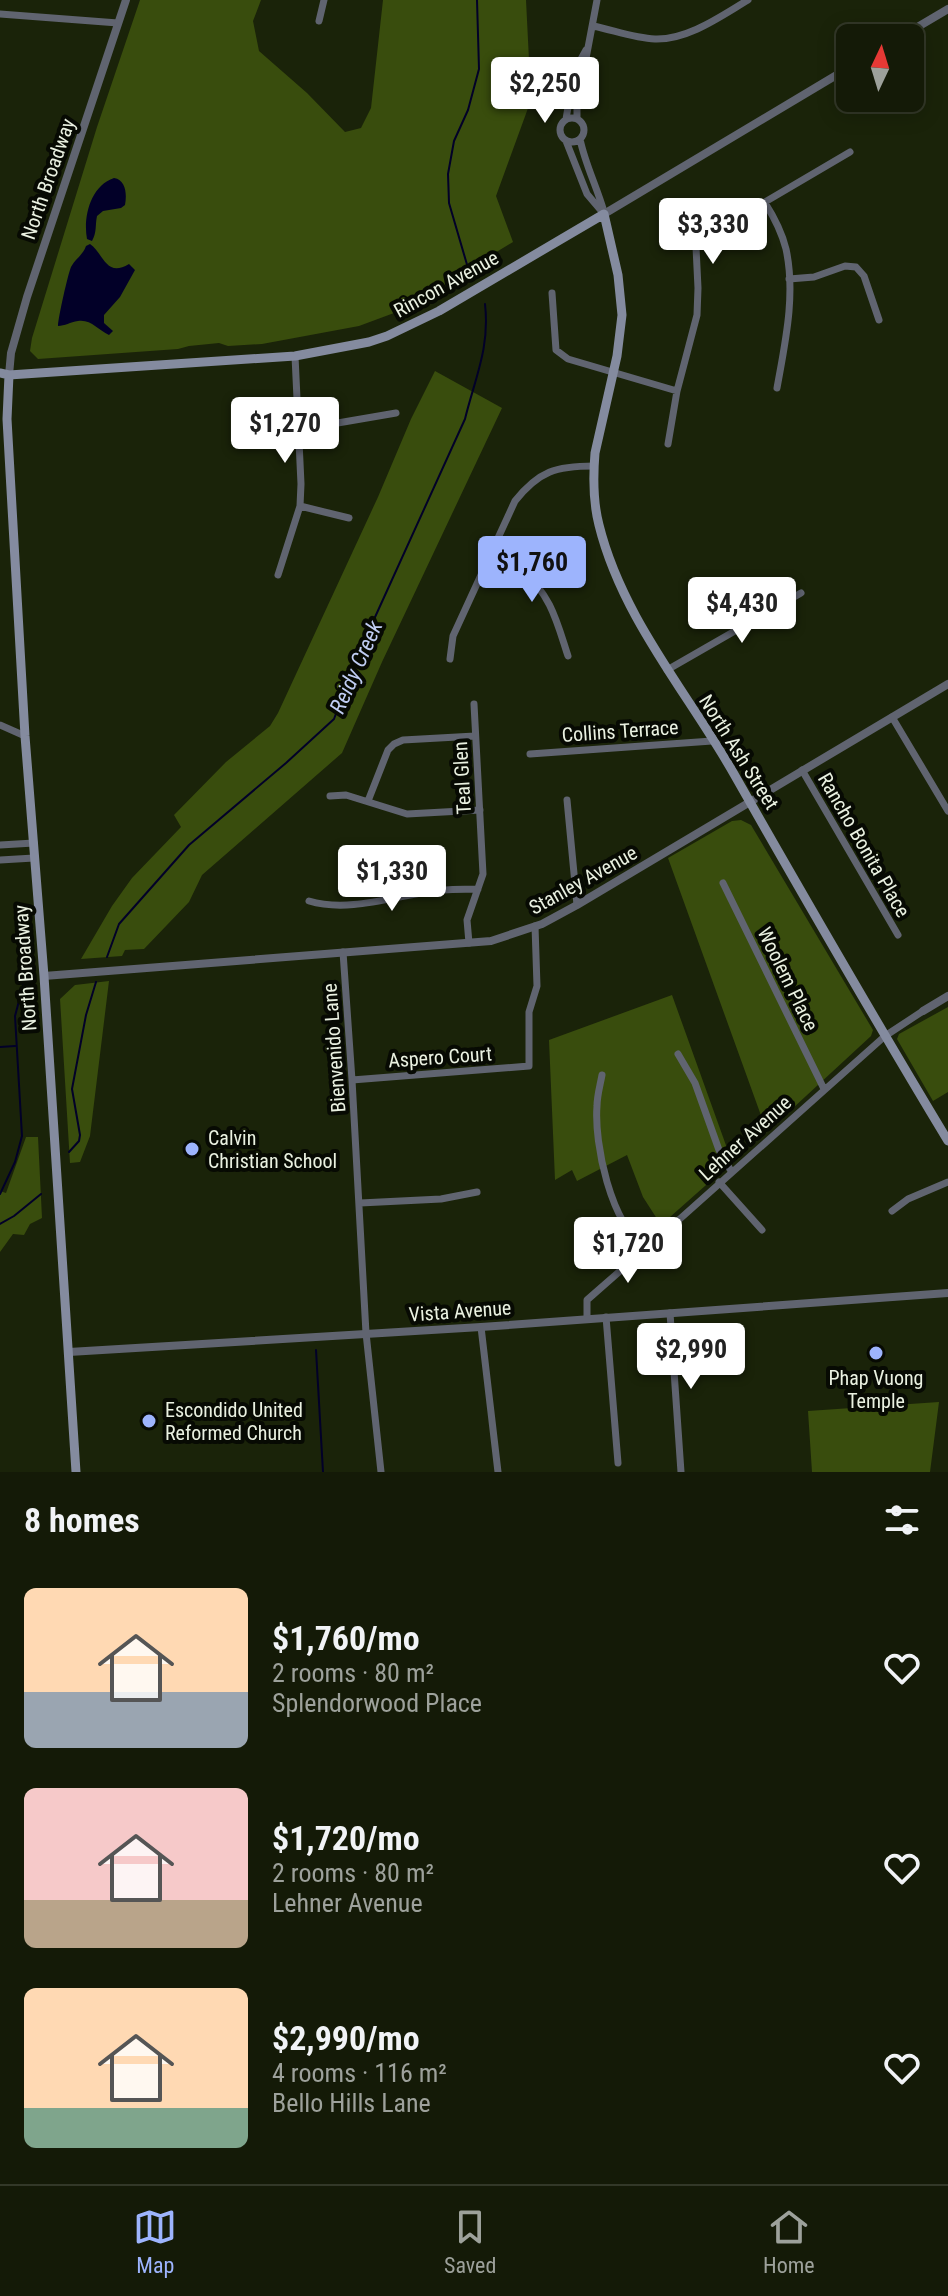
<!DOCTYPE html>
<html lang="en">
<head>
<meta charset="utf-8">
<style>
  body { margin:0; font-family:"Roboto Condensed",sans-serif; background:#1d2311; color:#f1f3f6; height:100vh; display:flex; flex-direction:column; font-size:30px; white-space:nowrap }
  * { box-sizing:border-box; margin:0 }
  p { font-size:26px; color:#9da19b }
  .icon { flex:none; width:44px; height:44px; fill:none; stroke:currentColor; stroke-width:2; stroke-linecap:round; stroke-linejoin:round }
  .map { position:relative; height:1472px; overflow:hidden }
  .panel { display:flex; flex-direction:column; background:#141a07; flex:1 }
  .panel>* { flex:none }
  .needle { width:52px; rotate:4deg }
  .tools { position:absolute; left:836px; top:24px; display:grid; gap:16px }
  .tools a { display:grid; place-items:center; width:88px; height:88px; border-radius:12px; background:#141a07; box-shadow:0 4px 20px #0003,0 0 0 2px #333828; font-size:40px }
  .price { position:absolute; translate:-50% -68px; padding:0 18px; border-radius:8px; background:#fff; color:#222; font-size:26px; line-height:52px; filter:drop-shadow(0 2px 4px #0008) }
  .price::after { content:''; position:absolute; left:50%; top:48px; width:24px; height:18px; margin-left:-12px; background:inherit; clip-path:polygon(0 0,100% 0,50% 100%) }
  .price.on { background:#9db4fd; color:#111 }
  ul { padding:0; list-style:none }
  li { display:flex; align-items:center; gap:24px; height:200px; padding:0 24px }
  li span { display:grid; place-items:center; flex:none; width:224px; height:160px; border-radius:12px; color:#555 }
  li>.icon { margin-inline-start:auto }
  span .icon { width:96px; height:96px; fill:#fffc; stroke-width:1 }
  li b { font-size:34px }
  h2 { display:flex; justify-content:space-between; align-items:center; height:96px; padding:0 24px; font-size:34px }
  .dock { display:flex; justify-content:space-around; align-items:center; height:112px; border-top:2px solid #333828; background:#141a07; font-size:22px; color:#9da19b }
  .dock a { display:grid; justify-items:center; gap:4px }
  .dock .on { color:#9db4fd }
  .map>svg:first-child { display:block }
</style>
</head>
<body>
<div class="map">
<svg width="948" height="1472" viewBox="0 0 948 1472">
  <rect width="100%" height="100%" fill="#1a2309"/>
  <path fill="#394d0d" d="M140,0H261L253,21L259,51L307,93L345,132L361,128L371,108L383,0H526L531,100L496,196L513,242L460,274L461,279L429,300L359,326L262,344L228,346L219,343L189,346L178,349L38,359L30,351L32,338L97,127Z
    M435,371L502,408L382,662L342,753L202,875L189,902L144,949L125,950L122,956L81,959L112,906L132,878L181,827L174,815L226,762L270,726L278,713L378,497L411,419Z
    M741,820L751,825L873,1030L871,1036L767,1132L668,858L732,821Z
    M109,981L90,1136L80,1162L70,1163L60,999L75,985Z
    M672,995L732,1162L661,1225L643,1197L627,1155L577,1181L572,1170L555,1180L549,1040Z
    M948,1007V1092L933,1101L897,1039L899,1034Z
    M26,1137H38L42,1218L30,1224L24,1235L13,1234L0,1252V1191L6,1193Z
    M939,1402L930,1472H812L808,1411Z"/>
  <path fill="#020028" d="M114,178C126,180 127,194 125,205L121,208L103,211L97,216C95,226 97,232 92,241L87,239C83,218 90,186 114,178Z
    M90,244C104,254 106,278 129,264L135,270L120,297L104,315V323L113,331L109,335C98,330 91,319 78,321C70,322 65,326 58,326C58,318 68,274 71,267C76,258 83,255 86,246Z"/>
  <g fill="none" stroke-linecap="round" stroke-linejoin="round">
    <path stroke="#020028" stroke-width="2" d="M468,268L449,203L448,174L454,141L468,110L479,69L477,0
      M107,957L119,924L189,845L286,763L334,719L356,659L465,419C475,378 490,348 485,304
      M0,1047L15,1046
      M69,1152L79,1141L80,1135L72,1089L86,1015L96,982
      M0,1194L15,1162L22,1136L15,1016L23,986L22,951
      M0,1224L14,1216L41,1194
      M316,1350L323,1472"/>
    <path stroke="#606470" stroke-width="7" d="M0,14L118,23
      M319,21L324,0
      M593,26C613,30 634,38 655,39C688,40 721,16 748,0
      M560 130a12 12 0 1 1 24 0a12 12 0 1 1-24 0Z
      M566,119L574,72L586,50
      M577,119V106L597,0
      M580,139C585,164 597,187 604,212
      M566,141L587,194L604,214
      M765,203C774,217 782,233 786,249C796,295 785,343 777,388
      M789,279L814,277L845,266L856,267L864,276L879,320
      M552,293L556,350L568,359L677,391
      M299,427L326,425L396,413
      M668,444L677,391L697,315L698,288L696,247L702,239L850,152
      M300,506L349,518
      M489,556C500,562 513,566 523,573C551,593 558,626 568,656
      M278,575L300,506L301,484L295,356
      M450,659L453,636L515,501C539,471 556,466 594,466
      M667,670L801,593
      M892,717L948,811
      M0,725L25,736
      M530,754L712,741
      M802,770L898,935
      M330,796L346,795L407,814L480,810
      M567,800L577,905
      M368,801L388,750L394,744L403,740L475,736
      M0,845L34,843
      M0,860L34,858
      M723,883L824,1089
      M309,901C349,913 394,896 434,891C449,889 464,889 478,889
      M469,943L467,920L483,874L474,704
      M343,952L352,1080L366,1333L381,1472
      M678,1054L695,1083L719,1150L731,1171
      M602,1075C600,1086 597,1096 597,1106C594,1144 611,1224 644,1245
      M352,1080L529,1066V1012L537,986L535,926
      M719,1182L762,1230
      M360,1203L441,1199L477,1192
      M892,1211L908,1199L948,1182
      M670,1313L681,1472
      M606,1317L618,1463
      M587,1319V1300L636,1257L644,1245L654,1242L885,1036L923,1011
      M481,1327L498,1472"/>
    <path stroke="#606470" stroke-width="8" d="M899,38L948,9
      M604,214L850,67
      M9,375L11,353L27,297L126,0
      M44,976L491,941L542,924L577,905L948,684
      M923,1011L948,996
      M69,1352L481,1327L948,1293"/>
    <path stroke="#848b9f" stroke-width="9" d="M0,373L9,375L295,356L369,342L387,336L439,311L604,214L618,275L622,315L617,356L595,453C593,477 593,502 599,525C622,618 688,693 734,774C804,897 875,1020 948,1141
      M9,375L7,419L25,736L44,976L76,1472"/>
  </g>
  <g fill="#9db4fd" stroke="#070a03" stroke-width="3">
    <circle cx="192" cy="1149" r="8"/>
    <circle cx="876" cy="1353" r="8"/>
    <circle cx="149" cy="1421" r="8"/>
  </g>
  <g text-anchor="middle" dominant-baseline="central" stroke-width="8" stroke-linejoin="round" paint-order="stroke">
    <g font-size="20" fill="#eaf1e1" stroke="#070a03">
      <text transform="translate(48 179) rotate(-71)">North Broadway</text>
      <text transform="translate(446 284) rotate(-29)">Rincon Avenue</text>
      <text transform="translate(620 731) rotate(-4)">Collins Terrace</text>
      <text transform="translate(739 752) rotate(58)">North Ash Street</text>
      <text transform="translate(462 778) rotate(-93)">Teal Glen</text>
      <text transform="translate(864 845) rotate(60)">Rancho Bonita Place</text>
      <text transform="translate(583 880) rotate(-29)">Stanley Avenue</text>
      <text transform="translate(25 968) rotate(-94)">North Broadway</text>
      <text transform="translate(788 979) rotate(64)">Woolem Place</text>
      <text transform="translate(334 1048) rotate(-94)">Bienvenido Lane</text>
      <text transform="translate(440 1057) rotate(-4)">Aspero Court</text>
      <text transform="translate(745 1138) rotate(-42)">Lehner Avenue</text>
      <text transform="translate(460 1311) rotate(-4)">Vista Avenue</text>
    </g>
    <g font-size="20" fill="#eaf1e1" stroke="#070a03" text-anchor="start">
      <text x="208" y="1138">Calvin<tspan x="208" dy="23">Christian School</tspan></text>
      <text x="876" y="1378" text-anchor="middle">Phap Vuong<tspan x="876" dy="23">Temple</tspan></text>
      <text x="165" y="1410">Escondido United<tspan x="165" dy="23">Reformed Church</tspan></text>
    </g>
    <g font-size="22" font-style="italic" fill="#c0cdf3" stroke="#070a03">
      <text transform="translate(356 667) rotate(-66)">Reidy Creek</text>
    </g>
  </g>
</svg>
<div class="tools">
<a><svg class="needle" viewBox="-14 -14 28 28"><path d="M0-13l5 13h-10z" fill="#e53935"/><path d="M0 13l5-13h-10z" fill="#9da19b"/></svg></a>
</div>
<b class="price" style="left:545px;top:125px">$2,250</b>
<b class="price" style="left:713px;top:266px">$3,330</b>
<b class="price" style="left:285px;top:465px">$1,270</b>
<b class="price on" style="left:532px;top:604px">$1,760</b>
<b class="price" style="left:742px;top:645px">$4,430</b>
<b class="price" style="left:392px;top:913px">$1,330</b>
<b class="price" style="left:628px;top:1285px">$1,720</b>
<b class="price" style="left:691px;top:1391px">$2,990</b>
</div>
<section class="panel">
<h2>8 homes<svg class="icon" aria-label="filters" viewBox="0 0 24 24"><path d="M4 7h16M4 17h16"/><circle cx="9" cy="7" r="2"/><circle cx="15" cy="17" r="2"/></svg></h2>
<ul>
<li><span style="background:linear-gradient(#ffd9b3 65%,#9aa5b1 0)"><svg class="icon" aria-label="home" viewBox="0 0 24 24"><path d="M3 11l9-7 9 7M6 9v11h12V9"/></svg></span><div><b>$1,760/mo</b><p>2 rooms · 80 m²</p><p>Splendorwood Place</p></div><svg class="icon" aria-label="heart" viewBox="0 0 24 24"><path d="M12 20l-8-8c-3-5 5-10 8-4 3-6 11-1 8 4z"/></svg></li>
<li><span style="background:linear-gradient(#f6c9c9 70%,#b9a48a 0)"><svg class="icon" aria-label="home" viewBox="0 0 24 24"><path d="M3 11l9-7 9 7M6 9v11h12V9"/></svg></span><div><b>$1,720/mo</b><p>2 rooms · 80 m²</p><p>Lehner Avenue</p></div><svg class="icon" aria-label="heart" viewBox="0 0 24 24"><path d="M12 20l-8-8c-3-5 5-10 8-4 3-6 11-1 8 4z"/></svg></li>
<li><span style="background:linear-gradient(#ffd9b3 75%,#7fa58c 0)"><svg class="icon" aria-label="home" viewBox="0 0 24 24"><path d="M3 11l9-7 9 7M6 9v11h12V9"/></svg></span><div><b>$2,990/mo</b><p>4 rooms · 116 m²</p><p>Bello Hills Lane</p></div><svg class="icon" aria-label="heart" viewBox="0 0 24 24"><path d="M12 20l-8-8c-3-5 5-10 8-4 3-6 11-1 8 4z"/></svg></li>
</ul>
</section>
<nav class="dock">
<a class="on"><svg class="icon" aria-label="map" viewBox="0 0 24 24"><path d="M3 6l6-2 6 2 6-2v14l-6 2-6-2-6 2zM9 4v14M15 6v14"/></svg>Map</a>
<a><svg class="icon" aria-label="saved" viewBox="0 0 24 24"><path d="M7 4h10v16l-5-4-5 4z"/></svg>Saved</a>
<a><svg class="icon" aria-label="home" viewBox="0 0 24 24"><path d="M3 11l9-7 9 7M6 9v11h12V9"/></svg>Home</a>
</nav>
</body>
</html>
